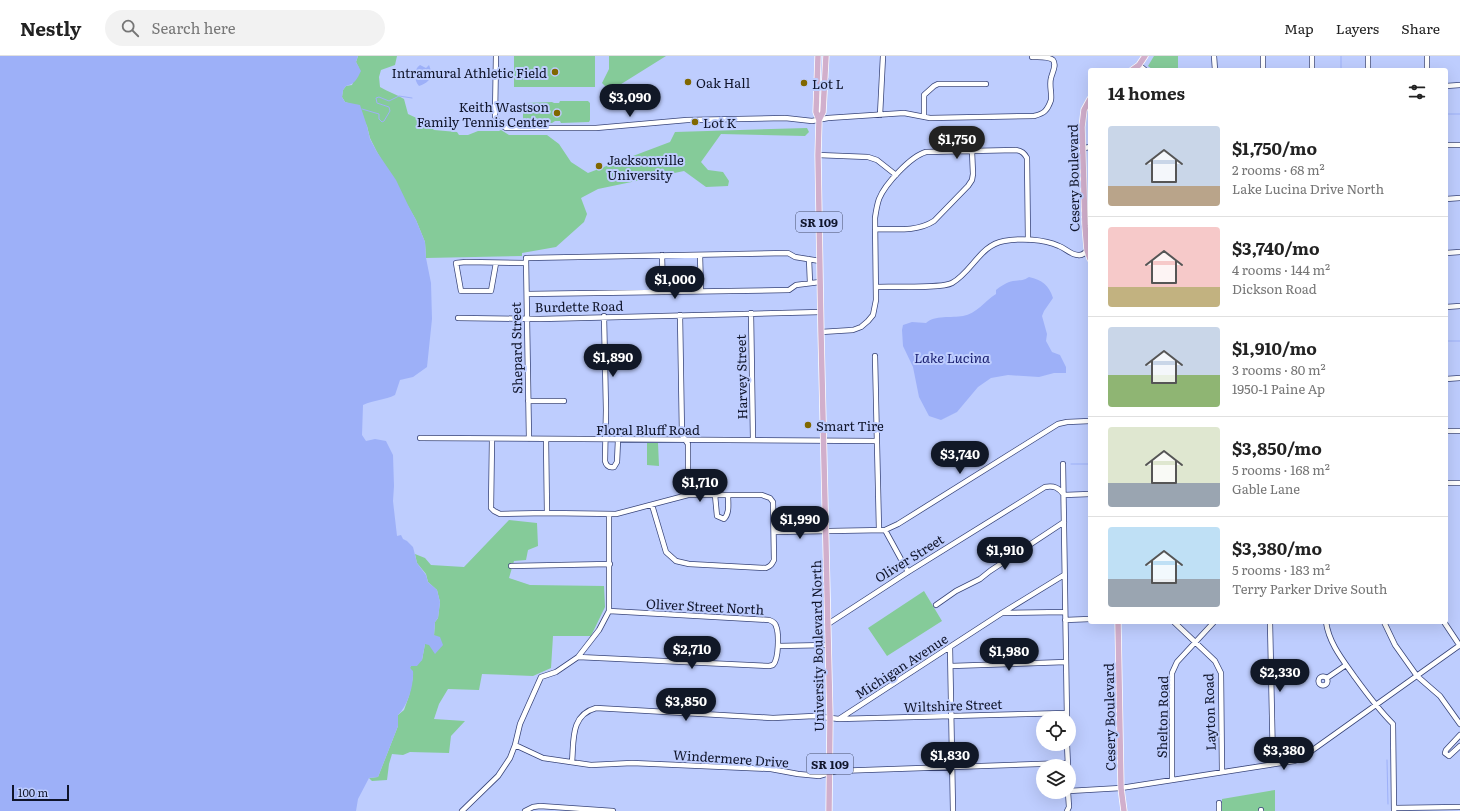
<!DOCTYPE html>
<html lang="en">
<head>
<meta charset="utf-8">
<style>
  body { margin:0; font-family:Literata,serif; background:#f2f2f2; color:#222; height:100vh; display:flex; flex-direction:column; font-size:15px; white-space:nowrap }
  * { box-sizing:border-box; margin:0 }
  p { font-size:13px; color:#767676 }
  .icon { flex:none; width:22px; height:22px; fill:none; stroke:currentColor; stroke-width:2; stroke-linecap:round; stroke-linejoin:round }
  .map { position:relative; flex:1; overflow:hidden }
  .sheet { position:absolute; left:1088px; top:12px; width:360px; height:556px; display:flex; flex-direction:column; background:#fff; border-radius:4px; box-shadow:0 4px 16px #0002 }
  .sheet>* { flex:none }
  .tools { position:absolute; left:1036px; top:655px; display:grid; gap:8px }
  .tools a { display:grid; place-items:center; width:40px; height:40px; border-radius:50%; background:#fff; box-shadow:0 4px 16px #0002; font-size:20px }
  .scale { position:absolute; left:12px; bottom:10px; width:57px; box-sizing:border-box; padding-left:4px; border:2px solid #10152b; border-top:0; font-size:11px; line-height:14px; white-space:nowrap; color:#10152b; -webkit-text-stroke:3px #becdfe; paint-order:stroke }
  .price { position:absolute; translate:-50% -34px; padding:0 9px; border-radius:14px; background:#111827; color:#fff; font-size:13px; line-height:26px; filter:drop-shadow(0 1px 2px #0008) }
  .price::after { content:''; position:absolute; left:50%; top:24px; width:12px; height:9px; margin-left:-6px; background:inherit; clip-path:polygon(0 0,100% 0,50% 100%) }
  .price.active { background:#222; color:#fff }
  ul { padding:0; list-style:none }
  li { display:flex; align-items:center; gap:12px; height:100px; padding:0 20px }
  li+li { border-top:1px solid #e0e0e0 }
  li span { display:grid; place-items:center; flex:none; width:112px; height:80px; border-radius:4px; color:#555 }
  li>.icon { margin-inline-start:auto }
  span .icon { width:48px; height:48px; fill:#fffc; stroke-width:1 }
  li b { font-size:17px }
  h2 { display:flex; justify-content:space-between; align-items:center; height:48px; padding:0 20px; font-size:17px }
  header { display:flex; align-items:center; gap:24px; box-sizing:border-box; height:56px; padding:0 20px; background:#fff; border-bottom:1px solid #e0e0e0 }
  header strong { font-size:19px }
  nav { display:flex; gap:22px; margin-inline-start:auto; font-size:14px }
  .search { width:280px; height:36px; background:#f2f2f2; display:flex; align-items:center; gap:10px; box-sizing:border-box; padding:0 14px; border-radius:22px; color:#767676; font-size:15px }
  .map>svg:first-child { display:block }
</style>
</head>
<body>
<header>
<strong>Nestly</strong>
<div class="search"><svg class="icon" aria-label="search" viewBox="0 0 24 24"><circle cx="10" cy="10" r="6"/><path d="M15 15l6 6"/></svg>Search here</div>
<nav><a>Map</a><a>Layers</a><a>Share</a></nav>
</header>
<div class="map">
<svg width="1460" height="755" viewBox="0 0 1460 755">
  <rect width="100%" height="100%" fill="#becdfe"/>
  <path fill="#85cb99" d="M358,0H397L395,9L381,14L379,21L380,31C388,36 396,38 404,43L408,58L427,67L434,74L457,76L459,79H468L478,75H499L501,74L509,79H547L559,88L571,106L588,117L670,86L675,76L807,72L809,76L805,80L721,78L701,106L708,114L723,116L729,125L728,130L706,131L684,115L598,133L581,142L587,158L584,166L556,191L522,197V200L426,202L425,186L416,164L377,96L370,82L367,70L354,49L345,46L342,41L343,34L346,30L352,29L359,12L356,6Z
    M514,0H595V31H514Z
    M609,0H666L610,35L602,27L609,13Z
    M1154,0H1178V14H1153L1148,10Z
    M560,45H588L590,47V64L589,66L561,67L560,65H555L552,67H525L523,66V49L525,47L552,46L554,47H559Z
    M647,387H658L659,410L647,409Z
    M509,464L537,467L538,490L528,494L526,504L514,505L509,522L530,529L604,530L605,551L591,580H553L551,612L533,620L482,618L479,634L448,633L439,648L434,663L465,665L451,680L449,697L410,696L403,699L392,698L389,708L387,724L372,725L369,722L378,721L398,670V659L404,654L409,640L413,621L410,612L411,609L422,604L425,588H429L434,580L435,566L438,562L440,546L437,534L428,526L426,518L417,507L415,498L425,502L431,509L464,511Z
    M924,535L942,565L887,600L868,572Z
    M1275,734V755H1222V743Z"/>
  <path fill="#9db0f8" d="M0,0H358L356,6L361,15C357,23 355,28 346,30L343,34L342,41L345,46L360,49L367,70L370,83L377,96L396,124L408,149L416,164L425,186L426,202L431,227L432,263L427,311L413,321L400,324L395,339C385,344 374,344 363,349L362,379L366,385L375,383L386,385L393,399L394,430L393,445L397,480L401,479L403,483L407,485L413,491L417,507L426,519L428,526L437,534L440,546L438,562L435,566L434,579L440,581L443,589L435,598L429,589L425,588L422,604L417,610H411L410,612L413,615C414,629 408,649 398,659V670L378,721L369,722L358,743L356,755H0Z
    M420,9L426,12L429,9C434,21 430,26 419,30C414,24 413,14 420,9Z
    M1029,221C1042,224 1049,229 1053,242L1044,255L1042,260L1047,278L1046,285L1052,296L1060,299L1066,311V317H1054L1039,321L1008,319L991,322L978,331L957,356L941,364L929,360L919,341L913,311L903,290L902,274L903,269L912,266L926,267C934,259 952,262 963,260C976,258 985,245 996,238V234C1001,230 1007,226 1013,225C1020,224 1023,225 1029,221Z"/>
  <g fill="none" stroke-linecap="round" stroke-linejoin="round">
    <path stroke="#9db0f8" stroke-width="1" d="M1341,0V14
      M362,53L379,58V63L382,66L384,65L390,55L389,51L377,47L376,42L379,41L389,45L399,40L412,42
      M1446,58H1460
      M1446,285H1460
      M1071,408H1090
      M1387,704L1388,748"/>
    <defs>
      <path id="minor" d="M496,0L495,60L498,67L506,72H596L687,64L785,62L812,65L828,62L904,57L930,62L1034,60C1038,59 1042,58 1045,55C1047,53 1050,47 1051,44C1052,37 1049,29 1051,22C1052,17 1057,9 1053,4C1048,0 1038,1 1032,1
        M1214,0L1215,14
        M1263,0V14
        M1312,0V14
        M1368,0V14
        M1427,0V14
        M1139,9L1145,14
        M1446,30L1460,29
        M880,59L883,0
        M924,61V39L934,30L938,28H986
        M1446,89H1460
        M1084,92L1090,91
        M818,99L868,101L877,104L896,119
        M1446,143L1460,142
        M875,173C895,173 917,176 934,165L968,130L972,124L973,118L972,95
        M1446,197L1460,196
        M662,199L663,236
        M700,199L701,235
        M809,203L810,227
        M496,207L491,235H461L456,207L466,206L526,207
        M876,231C892,230 941,233 952,227C972,216 980,189 1004,185C1021,182 1043,183 1059,190C1065,192 1071,199 1078,199C1084,200 1086,195 1090,191
        M527,238L789,234L796,229L820,226
        M1446,251L1460,250
        M751,257L753,384
        M680,259L682,379L688,388V439
        M604,260L606,354L605,405C606,409 608,412 614,411L617,406L618,384
        M458,262L540,263L821,256
        M821,276L853,274L861,271L868,265L873,259L876,244L875,162C876,155 877,149 879,143C885,128 911,100 926,96L1016,94C1022,95 1024,97 1027,102L1028,184
        M875,300L879,474
        M1446,323L1460,322
        M528,345H564
        M1446,375H1460
        M420,382L876,385
        M492,383L491,452L494,455L500,458L547,457L616,458L688,439H762L770,442L773,446L774,504C772,508 771,510 766,512L689,508L676,505L666,496L652,449
        M529,383L526,202L788,197L795,201L820,205
        M546,383L547,457
        M1063,408L1067,662
        M1446,427H1460
        M715,439L717,460L724,463C730,457 728,447 728,439
        M885,474L908,516
        M775,476L885,474L898,468L1058,368L1067,366L1090,365
        M511,510L610,508
        M936,549L956,535L980,523L990,515L1064,466
        M1004,557L1065,556
        M1065,564L1090,563
        M1174,566L1215,605L1221,617L1222,716
        M1270,566L1273,708
        M1326,566C1329,587 1342,603 1354,620C1367,638 1377,652 1393,668L1394,755
        M1384,566L1395,589L1417,620L1440,640L1460,668
        M1444,566L1460,590
        M828,568L908,516L1045,431C1054,429 1059,432 1064,439L1090,438
        M778,590L828,589
        M950,591L953,755
        M578,601L769,610L773,609C779,603 779,577 776,570C775,566 772,565 769,564L609,555
        M951,610L1066,606
        M1318.5 625a4.5 4.5 0 1 1 9 0a4.5 4.5 0 1 1-9 0Z
        M1327,622L1346,609
        M839,663L1067,657
        M1460,679L1446,694L1445,697L1449,700L1460,690
        M1067,688L1068,710
        M515,689L543,702L591,709L632,707L771,713L798,718L819,720L836,715L1068,707
        M572,706C574,685 570,659 596,652L773,662L814,660L839,663L1002,557L1064,519
        M1172,724V617L1177,606L1214,566
        M1069,735L1121,732L1294,705L1300,703L1460,589
        M1394,752L1460,751
        M1261,754V755
        M462,755L498,720L510,702L515,689L520,668L541,621L556,616L578,601L599,574L609,555V458
        M525,755L533,751L540,750L613,755
        M1067,755L1069,751L1068,736
        M1219,755V747"/>
      <path id="major" d="M818,0L816,56L819,64L818,99L821,276L830,662L829,755
        M1132,14L1139,9L1145,0
        M1090,43L1084,54L1082,71L1085,170L1087,194L1090,203
        M819,64L823,56L826,0
        M1118,566L1121,732L1124,755"/>
    </defs>
    <use href="#minor" stroke="#394579" stroke-width="6"/>
    <use href="#major" stroke="#fff" stroke-width="7"/>
    <use href="#minor" stroke="#fff" stroke-width="4.5"/>
    <use href="#major" stroke="#d1afcc" stroke-width="5.5"/>
  </g>
  <g fill="#806700" stroke="#becdfe" stroke-width="1.5">
    <circle cx="555" cy="16" r="4"/>
    <circle cx="688" cy="26" r="4"/>
    <circle cx="804" cy="27" r="4"/>
    <circle cx="557" cy="57" r="4"/>
    <circle cx="695" cy="66" r="4"/>
    <circle cx="599" cy="110" r="4"/>
    <circle cx="808" cy="369" r="4"/>
  </g>
  <g text-anchor="middle" dominant-baseline="central" stroke-width="4" stroke-linejoin="round" paint-order="stroke">
    <g fill="#becdfe" stroke="#444c6a" stroke-width="1">
      <rect x="796" y="156" width="46" height="20" rx="3"/>
      <rect x="807" y="698" width="46" height="20" rx="3"/>
    </g>
    <g font-size="12" font-weight="bold" fill="#10152b">
      <text x="819" y="166">SR 109</text>
      <text x="830" y="708">SR 109</text>
    </g>
    <g font-size="13" fill="#10152b" stroke="#becdfe" text-anchor="start">
      <text x="547" y="16" text-anchor="end">Intramural Athletic Field</text>
      <text x="696" y="26">Oak Hall</text>
      <text x="812" y="27">Lot L</text>
      <text x="549" y="50" text-anchor="end">Keith Wastson<tspan x="549" dy="15">Family Tennis Center</tspan></text>
      <text x="703" y="66">Lot K</text>
      <text x="607" y="103">Jacksonville<tspan x="607" dy="15">University</tspan></text>
      <text x="816" y="369">Smart Tire</text>
    </g>
    <g font-size="13" fill="#10152b" stroke="#becdfe">
      <text transform="translate(1073 122) rotate(-91)">Cesery Boulevard</text>
      <text transform="translate(579 250) rotate(-1)">Burdette Road</text>
      <text transform="translate(516 292) rotate(-91)">Shepard Street</text>
      <text transform="translate(741 321) rotate(-91)">Harvey Street</text>
      <text x="648" y="373">Floral Bluff Road</text>
      <text transform="translate(909 502) rotate(-32)">Oliver Street</text>
      <text transform="translate(705 550) rotate(3)">Oliver Street North</text>
      <text transform="translate(817 590) rotate(-91)">University Boulevard North</text>
      <text transform="translate(901 610) rotate(-33)">Michigan Avenue</text>
      <text transform="translate(953 649) rotate(-2)">Wiltshire Street</text>
      <text transform="translate(1209 656) rotate(-92)">Layton Road</text>
      <text transform="translate(1109 661) rotate(-91)">Cesery Boulevard</text>
      <text transform="translate(1162 661) rotate(-89)">Shelton Road</text>
      <text transform="translate(731 702) rotate(4)">Windermere Drive</text>
    </g>
    <g font-size="14" font-style="italic" fill="#1b2071" stroke="#becdfe">
      <text x="952" y="301">Lake Lucina</text>
    </g>
  </g>
</svg>
<div class="tools">
<a><svg class="icon" aria-label="locate" viewBox="0 0 24 24"><circle cx="12" cy="12" r="6"/><path d="M12 2v4M12 18v4M2 12h4M18 12h4"/></svg></a>
<a><svg class="icon" aria-label="layers" viewBox="0 0 24 24"><path d="M12 4l9 5-9 5-9-5zM3 14l9 5 9-5"/></svg></a>
</div>
<div class="scale">100 m</div>
<b class="price" style="left:630px;top:62px">$3,090</b>
<b class="price active" style="left:957px;top:104px">$1,750</b>
<b class="price" style="left:675px;top:244px">$1,000</b>
<b class="price" style="left:613px;top:322px">$1,890</b>
<b class="price" style="left:960px;top:419px">$3,740</b>
<b class="price" style="left:700px;top:447px">$1,710</b>
<b class="price" style="left:800px;top:484px">$1,990</b>
<b class="price" style="left:1005px;top:515px">$1,910</b>
<b class="price" style="left:692px;top:614px">$2,710</b>
<b class="price" style="left:1009px;top:616px">$1,980</b>
<b class="price" style="left:1280px;top:637px">$2,330</b>
<b class="price" style="left:686px;top:666px">$3,850</b>
<b class="price" style="left:1284px;top:715px">$3,380</b>
<b class="price" style="left:950px;top:720px">$1,830</b>
<section class="sheet">
<h2>14 homes<svg class="icon" aria-label="filters" viewBox="0 0 24 24"><path d="M4 7h16M4 17h16"/><circle cx="9" cy="7" r="2"/><circle cx="15" cy="17" r="2"/></svg></h2>
<ul>
<li><span style="background:linear-gradient(#c9d6e8 75%,#b9a48a 0)"><svg class="icon" aria-label="home" viewBox="0 0 24 24"><path d="M3 11l9-7 9 7M6 9v11h12V9"/></svg></span><div><b>$1,750/mo</b><p>2 rooms · 68 m²</p><p>Lake Lucina Drive North</p></div></li>
<li><span style="background:linear-gradient(#f6c9c9 75%,#c2b280 0)"><svg class="icon" aria-label="home" viewBox="0 0 24 24"><path d="M3 11l9-7 9 7M6 9v11h12V9"/></svg></span><div><b>$3,740/mo</b><p>4 rooms · 144 m²</p><p>Dickson Road</p></div></li>
<li><span style="background:linear-gradient(#c9d6e8 60%,#8fb573 0)"><svg class="icon" aria-label="home" viewBox="0 0 24 24"><path d="M3 11l9-7 9 7M6 9v11h12V9"/></svg></span><div><b>$1,910/mo</b><p>3 rooms · 80 m²</p><p>1950-1 Paine Ap</p></div></li>
<li><span style="background:linear-gradient(#dfe7d0 70%,#9aa5b1 0)"><svg class="icon" aria-label="home" viewBox="0 0 24 24"><path d="M3 11l9-7 9 7M6 9v11h12V9"/></svg></span><div><b>$3,850/mo</b><p>5 rooms · 168 m²</p><p>Gable Lane</p></div></li>
<li><span style="background:linear-gradient(#bfe0f5 65%,#9aa5b1 0)"><svg class="icon" aria-label="home" viewBox="0 0 24 24"><path d="M3 11l9-7 9 7M6 9v11h12V9"/></svg></span><div><b>$3,380/mo</b><p>5 rooms · 183 m²</p><p>Terry Parker Drive South</p></div></li>
</ul>
</section>
</div>
</body>
</html>
